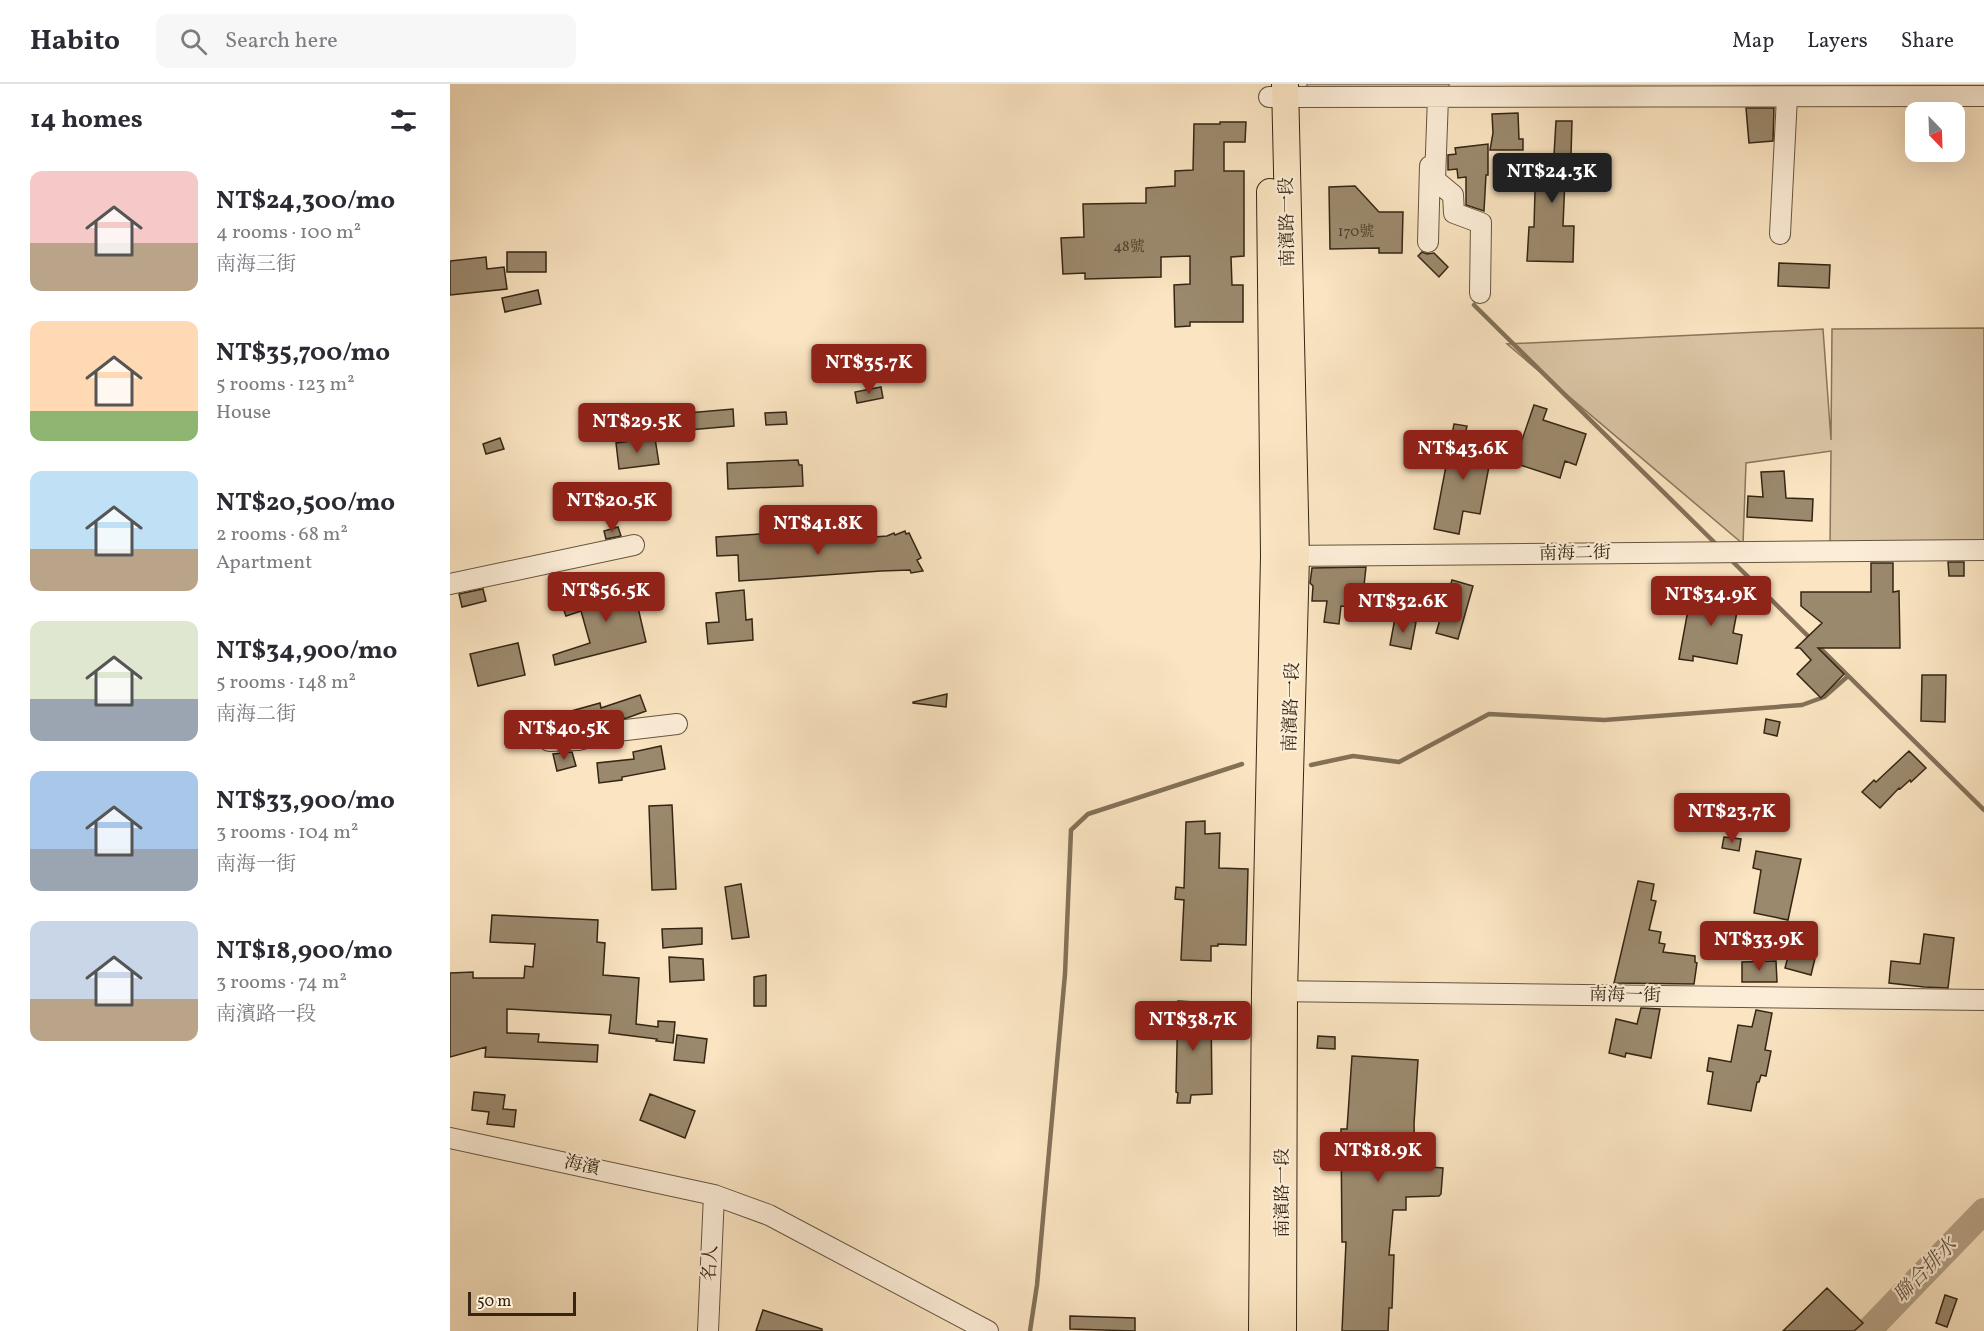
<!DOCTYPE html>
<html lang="en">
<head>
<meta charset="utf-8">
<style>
  body { margin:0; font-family:Vollkorn,"Noto Serif TC",serif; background:#f7f7f7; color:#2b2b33; height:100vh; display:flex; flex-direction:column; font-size:22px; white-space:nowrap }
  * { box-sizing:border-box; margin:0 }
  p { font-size:20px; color:#7c7c81 }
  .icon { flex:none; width:33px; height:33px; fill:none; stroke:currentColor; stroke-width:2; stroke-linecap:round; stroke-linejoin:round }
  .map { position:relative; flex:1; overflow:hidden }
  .side { display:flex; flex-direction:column; background:#fff; width:450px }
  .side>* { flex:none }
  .needle { width:39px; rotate:157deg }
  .buttons { position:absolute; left:1455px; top:18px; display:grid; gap:12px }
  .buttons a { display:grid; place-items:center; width:60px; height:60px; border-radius:12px; background:#fff; box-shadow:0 6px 24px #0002; font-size:30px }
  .scale { position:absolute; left:18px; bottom:15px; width:108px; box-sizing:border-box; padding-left:6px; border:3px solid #352613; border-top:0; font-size:16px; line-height:21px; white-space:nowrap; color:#352613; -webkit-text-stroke:4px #fcedd7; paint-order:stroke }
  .price { position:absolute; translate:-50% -51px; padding:0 14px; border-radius:6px; background:#8f2418; color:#fff; font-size:20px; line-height:39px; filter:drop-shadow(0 2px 3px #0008) }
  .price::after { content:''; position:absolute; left:50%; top:36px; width:18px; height:14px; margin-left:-9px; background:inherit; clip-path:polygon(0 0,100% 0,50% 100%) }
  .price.current { background:#222; color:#fff }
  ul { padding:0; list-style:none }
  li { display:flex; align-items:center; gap:18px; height:150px; padding:0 30px }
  li span { display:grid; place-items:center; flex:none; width:168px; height:120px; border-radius:12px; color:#555 }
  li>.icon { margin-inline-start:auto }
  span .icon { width:72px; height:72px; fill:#fffc; stroke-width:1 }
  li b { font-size:26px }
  h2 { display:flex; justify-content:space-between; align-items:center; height:72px; padding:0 30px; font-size:26px }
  header { display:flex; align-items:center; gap:36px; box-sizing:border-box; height:84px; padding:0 30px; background:#fff; border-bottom:2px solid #e1e1e2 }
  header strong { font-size:28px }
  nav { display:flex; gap:33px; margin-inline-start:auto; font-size:21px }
  .search { width:420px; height:54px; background:#f7f7f7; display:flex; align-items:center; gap:15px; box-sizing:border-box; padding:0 21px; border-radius:12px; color:#7c7c81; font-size:22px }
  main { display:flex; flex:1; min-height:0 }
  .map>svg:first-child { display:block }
</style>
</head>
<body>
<header>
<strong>Habito</strong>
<div class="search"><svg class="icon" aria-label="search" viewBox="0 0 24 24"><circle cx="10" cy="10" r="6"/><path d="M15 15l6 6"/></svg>Search here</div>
<nav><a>Map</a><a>Layers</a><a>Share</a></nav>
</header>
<main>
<section class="side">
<h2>14 homes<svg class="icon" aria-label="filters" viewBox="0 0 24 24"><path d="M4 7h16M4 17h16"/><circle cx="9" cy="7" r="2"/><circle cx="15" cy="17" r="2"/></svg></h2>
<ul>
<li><span style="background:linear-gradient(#f6c9c9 60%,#b9a48a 0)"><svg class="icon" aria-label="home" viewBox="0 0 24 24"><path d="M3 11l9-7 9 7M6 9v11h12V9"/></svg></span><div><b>NT$24,300/mo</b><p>4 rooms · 100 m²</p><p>南海三街</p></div></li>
<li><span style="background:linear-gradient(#ffd9b3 75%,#8fb573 0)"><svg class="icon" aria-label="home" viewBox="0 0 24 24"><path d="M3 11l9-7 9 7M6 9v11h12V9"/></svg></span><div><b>NT$35,700/mo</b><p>5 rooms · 123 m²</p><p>House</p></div></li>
<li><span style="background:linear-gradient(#bfe0f5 65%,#b9a48a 0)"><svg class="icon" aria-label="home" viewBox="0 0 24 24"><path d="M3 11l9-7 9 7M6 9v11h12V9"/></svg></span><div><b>NT$20,500/mo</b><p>2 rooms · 68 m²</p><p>Apartment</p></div></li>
<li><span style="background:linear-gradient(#dfe7d0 65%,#9aa5b1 0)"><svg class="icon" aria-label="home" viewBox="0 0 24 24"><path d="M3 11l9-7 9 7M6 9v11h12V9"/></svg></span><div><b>NT$34,900/mo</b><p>5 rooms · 148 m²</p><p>南海二街</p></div></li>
<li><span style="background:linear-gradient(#a9c7e8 65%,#9aa5b1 0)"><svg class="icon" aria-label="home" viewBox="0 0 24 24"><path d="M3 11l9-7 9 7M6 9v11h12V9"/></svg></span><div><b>NT$33,900/mo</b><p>3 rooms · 104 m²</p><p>南海一街</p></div></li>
<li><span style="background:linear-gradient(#c9d6e8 65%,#b9a48a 0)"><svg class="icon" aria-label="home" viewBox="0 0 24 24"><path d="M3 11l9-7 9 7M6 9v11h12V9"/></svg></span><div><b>NT$18,900/mo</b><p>3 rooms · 74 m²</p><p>南濱路一段</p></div></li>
</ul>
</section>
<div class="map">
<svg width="1534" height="1247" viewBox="0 0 1534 1247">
  <rect width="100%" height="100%" fill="#fae4c1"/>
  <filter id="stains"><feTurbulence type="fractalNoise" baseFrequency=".00333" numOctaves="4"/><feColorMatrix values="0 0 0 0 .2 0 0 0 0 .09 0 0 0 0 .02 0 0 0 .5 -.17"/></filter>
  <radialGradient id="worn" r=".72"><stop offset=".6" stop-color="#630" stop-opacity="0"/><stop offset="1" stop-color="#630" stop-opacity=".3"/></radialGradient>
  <path fill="#d9c4a3" stroke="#87755b" stroke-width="1.5" d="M857,0H999V5L857,3Z
    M1534,244V458L1380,461L1381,367L1296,379L1293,460L1057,260L1373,245L1381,356L1382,245Z"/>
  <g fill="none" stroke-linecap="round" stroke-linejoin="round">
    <path stroke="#837158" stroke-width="4.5" d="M1024,221L1268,462
      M1280,475L1361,555
      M1367,561L1534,726
      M861,681L903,672L949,678L1039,630L1154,636L1352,621L1374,613L1398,592
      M580,1247L587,1201L615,890L621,746L638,730L792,680"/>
    <path stroke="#b7a386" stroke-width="26" d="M1418,1247L1534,1127"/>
  </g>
  <path fill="#9b896d" stroke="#352613" stroke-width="1.5" d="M1296,24H1324L1323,57L1299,59Z
    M1068,29L1069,55H1073V66H1040L1043,49L1042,30Z
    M1106,37H1122L1121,71L1116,70L1113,142H1124L1123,178L1077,177L1079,143H1084L1086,71H1104Z
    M770,38H796L795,58H774V87H794V172L781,173L782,201H793V238H740V242L725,243L724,201L740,200V172L711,173V193L635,195V189L613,190L611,154L634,153L633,120L696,119V104L725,102V87L743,86L744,40H770Z
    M1038,60V91H1036L1034,127L1016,121V93L1008,94L1007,85L998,86V71L1006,70L1005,64Z
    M905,102L929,128H953L952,169H929V164L880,165L879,103Z
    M57,168H96V188H57Z
    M972,168L977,170L984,169L998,183L989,193L968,172Z
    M36,173L37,185L54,183L57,205L0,211V177Z
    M1329,179L1380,181L1379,204L1328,202Z
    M88,206L91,220L55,228L52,214Z
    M431,303L433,314L407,319L405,308Z
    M1084,321L1097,325L1093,336L1136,350L1126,381L1115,377L1110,394L1064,379Z
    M283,325L284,342L227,347L226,330Z
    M336,328L337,340L316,341L315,329Z
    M1004,340L1017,342L1014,356L1043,361L1030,430L1013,427L1009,450L984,445Z
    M50,354L54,365L36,370L33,360Z
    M205,354L209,380L169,385L166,359Z
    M348,376L349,381H352L353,402L278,405L277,379Z
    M1334,387L1336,414L1363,415L1362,437L1297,433L1298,412L1313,413L1311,388Z
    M168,443L171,452L156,455L154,447Z
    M455,447L456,450L459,449L471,474L467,476L473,487L461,489L460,486L431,487L289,497L288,471L267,472L266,453L323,449L324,454L342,453V459L437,452L444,449L445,451Z
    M1498,478H1514V492H1499Z
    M1421,479H1443V508L1449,507L1450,564H1368L1394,590L1371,614L1347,590L1361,576L1350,564H1346L1372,539L1351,522V508H1421Z
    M916,483L913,511H910L909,524L891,522L889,540L874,538L877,517H862L863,502L860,499L862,484Z
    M1002,496L1023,502L1008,555L986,549Z
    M182,498L196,558L105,581L103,571L140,559L131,527L116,532L112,521L154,508L153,505Z
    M1242,504L1290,512L1283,549L1292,551L1287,580L1243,572V577L1229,575Z
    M33,505L36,517L12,523L9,510Z
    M294,506L296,536L302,535L303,556L258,560L256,539L269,538L266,509Z
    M945,534L966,538L961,565L940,561Z
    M68,559L75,591L28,602L20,570Z
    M1472,591H1496L1495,638L1471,637Z
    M497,610L496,623L463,619V618Z
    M190,611L196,627L177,634L156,636L126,644L106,645L105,641L117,638L114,629L150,619L151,624Z
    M1316,635L1330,638L1327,652L1314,649Z
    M211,662L215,685L172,693V696L149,699L147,679L184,675L183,668Z
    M1459,667L1476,684L1461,698L1460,696L1450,705L1449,704L1430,724L1412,708L1424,696L1426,698Z
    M122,668L126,682L107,687L103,670Z
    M222,721L226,805L202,806L199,722Z
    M755,737V750L770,749L769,784L798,785L796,861L768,860V862H761V877L731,876L734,816L725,815L726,803L734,804L736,738Z
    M1274,753L1291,755L1289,767L1272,764Z
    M1306,767L1351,775L1338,836L1304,829L1311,786L1303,784Z
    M1188,797L1204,800L1201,816L1206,817L1199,846L1211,848L1209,859L1215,860L1213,868L1245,872V878L1247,879L1244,900L1164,899Z
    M291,800L299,853L282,855L275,803Z
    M42,831L148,836L147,858L155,859L153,891L189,894L186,940L208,943V937L225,938L223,959L206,957L207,955L159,949L161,931L57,925V949L89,950L88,958L148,961L147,978L35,973L36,963L0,973V889L23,888V894H74L75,882L83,883L85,860L40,858Z
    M252,844V860L213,864L212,845Z
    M1474,850L1504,854L1498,904L1474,903L1439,899L1441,877L1470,880Z
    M1340,865L1366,870L1361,891L1335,884Z
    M219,873L253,875L254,896L220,898Z
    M1326,877L1327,898H1292V878Z
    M316,891V922H304V893Z
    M728,917L744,918L745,925L761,926L762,1010L741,1011L740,1019H727L728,1009L726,1008Z
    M1191,924L1210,925L1201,974L1176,969L1175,973L1159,969L1166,935L1187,940Z
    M1306,926L1322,929L1315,966L1321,967L1316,992L1311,991L1309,998H1307L1301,1027L1258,1020L1263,988L1257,987L1259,974L1281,978L1288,941L1302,943Z
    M227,951L257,955L254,979L224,976Z
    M868,952L885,953V965L867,964Z
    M902,972L968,976L964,1040L965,1082L993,1084L991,1110L989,1112L956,1113V1126H943L939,1171H944L942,1224H939L938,1247H892L896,1158H892L891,1045H897Z
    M24,1008L55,1011L53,1025L66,1026L64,1043L37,1040L39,1028L22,1026Z
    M200,1010L245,1027L235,1054L190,1036Z
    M1377,1204L1413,1239L1404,1247H1333Z
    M1495,1211L1507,1215L1497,1243L1486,1239Z
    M313,1226L372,1245V1247H306Z
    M620,1232L685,1234V1247L620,1245Z"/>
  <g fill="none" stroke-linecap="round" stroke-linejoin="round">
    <defs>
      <path id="minor" d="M819,13L1534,12
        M988,13L985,96L1003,111L1004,129L1031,139L1030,209
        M1330,150L1337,13
        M978,158L980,82
        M832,472L1534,466
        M0,500L184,461
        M99,657L128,656L159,648L227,640
        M821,907L1534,916
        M0,1054L264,1111L319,1131L538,1247
        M258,1247L264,1111"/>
      <path id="major" d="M812,1247L815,907L824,472L820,108
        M833,1247L834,908L846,473L835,0"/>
    </defs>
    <use href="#minor" stroke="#66563e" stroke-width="22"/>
    <use href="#major" stroke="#352613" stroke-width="28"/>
    <use href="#minor" stroke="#fcedd7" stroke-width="20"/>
    <use href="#major" stroke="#fae4c1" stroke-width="26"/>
  </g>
  <g text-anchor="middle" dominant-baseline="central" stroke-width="4.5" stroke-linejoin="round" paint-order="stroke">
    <g font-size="15" fill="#4e3f2a">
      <text x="906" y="148">170號</text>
      <text x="679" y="163">48號</text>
    </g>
    <g font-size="18" fill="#352613" stroke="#fcedd7">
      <text transform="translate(838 138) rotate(-91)">南濱路一段</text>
      <text transform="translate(1125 470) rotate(-1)">南海二街</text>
      <text transform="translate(842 623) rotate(-88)">南濱路一段</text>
      <text transform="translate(1175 912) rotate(1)">南海一街</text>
      <text transform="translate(132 1082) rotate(12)">海濱</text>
      <text transform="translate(833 1109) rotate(-90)">南濱路一段</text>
      <text transform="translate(261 1179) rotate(-87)">名人</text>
    </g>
    <g font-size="20" font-style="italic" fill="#62523b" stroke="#fcedd7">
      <text transform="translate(1476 1187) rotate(-46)">聯合排水</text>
    </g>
  </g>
  <rect width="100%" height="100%" filter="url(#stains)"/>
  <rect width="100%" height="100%" fill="url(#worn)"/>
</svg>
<div class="buttons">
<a><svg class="needle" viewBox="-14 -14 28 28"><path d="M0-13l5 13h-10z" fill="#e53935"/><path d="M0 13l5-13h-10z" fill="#7c7c81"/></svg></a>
</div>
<div class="scale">50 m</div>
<b class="price current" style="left:1102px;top:120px">NT$24.3K</b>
<b class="price" style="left:419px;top:311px">NT$35.7K</b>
<b class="price" style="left:187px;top:370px">NT$29.5K</b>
<b class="price" style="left:1013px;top:397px">NT$43.6K</b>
<b class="price" style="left:162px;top:449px">NT$20.5K</b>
<b class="price" style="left:368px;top:472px">NT$41.8K</b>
<b class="price" style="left:156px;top:539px">NT$56.5K</b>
<b class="price" style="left:1261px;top:543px">NT$34.9K</b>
<b class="price" style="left:953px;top:550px">NT$32.6K</b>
<b class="price" style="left:114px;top:677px">NT$40.5K</b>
<b class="price" style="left:1282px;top:760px">NT$23.7K</b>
<b class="price" style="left:1309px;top:888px">NT$33.9K</b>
<b class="price" style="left:743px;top:968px">NT$38.7K</b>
<b class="price" style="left:928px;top:1099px">NT$18.9K</b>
</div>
</main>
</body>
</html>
